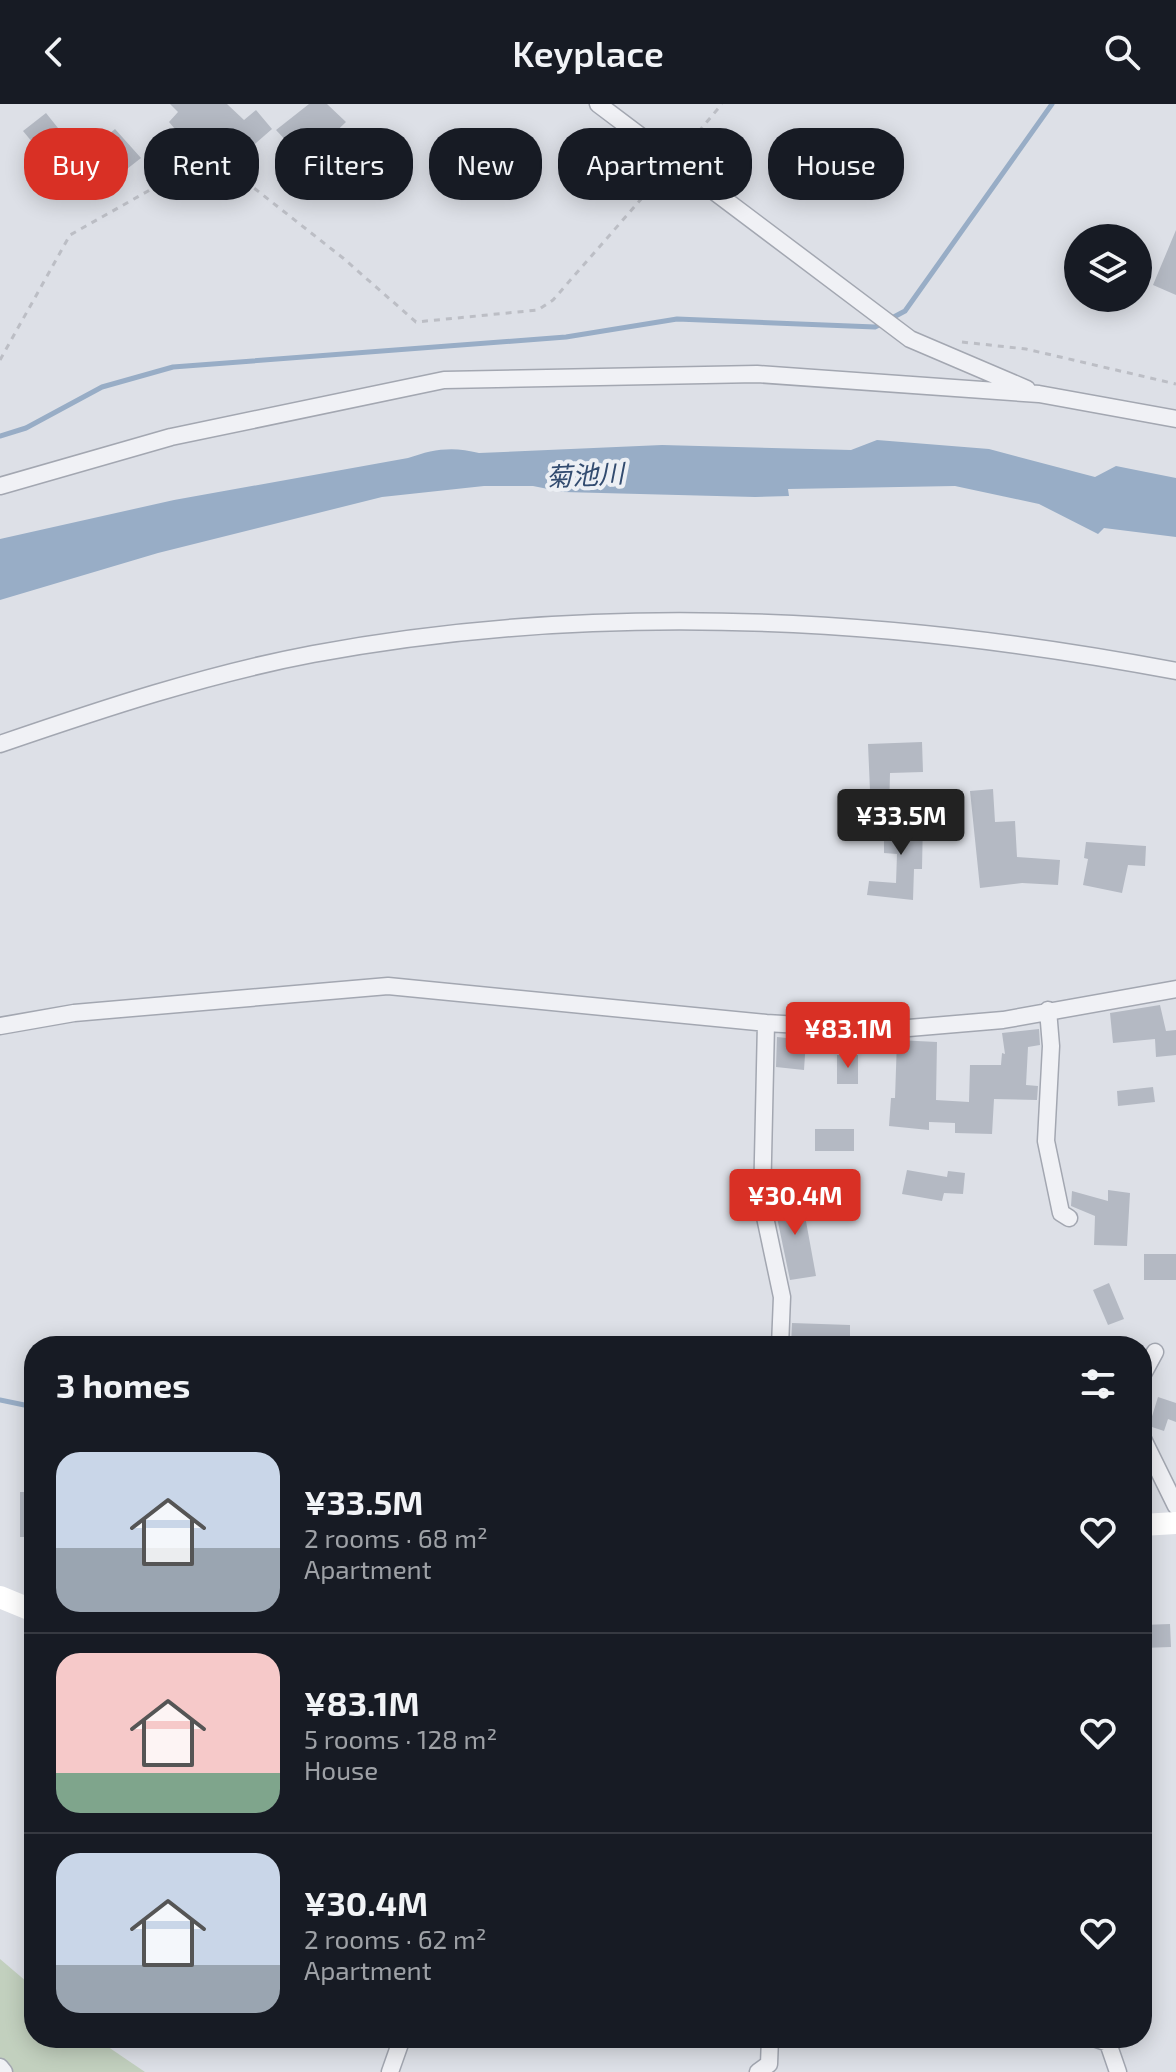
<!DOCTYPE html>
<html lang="en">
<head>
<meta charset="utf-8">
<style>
  body { margin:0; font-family:"Exo 2","Noto Sans JP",sans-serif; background:#242831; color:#f1f3f6; height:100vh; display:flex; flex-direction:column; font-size:30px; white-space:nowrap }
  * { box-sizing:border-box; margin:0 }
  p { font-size:26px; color:#9ea1a6 }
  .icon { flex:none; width:44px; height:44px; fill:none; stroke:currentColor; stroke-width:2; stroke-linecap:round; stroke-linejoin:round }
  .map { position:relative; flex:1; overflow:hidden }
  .panel { position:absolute; left:24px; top:1232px; width:1128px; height:712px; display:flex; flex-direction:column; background:#171b24; border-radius:32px; box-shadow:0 4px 20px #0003 }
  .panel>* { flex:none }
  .top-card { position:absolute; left:24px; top:24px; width:1128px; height:72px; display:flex; gap:16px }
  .fabs { position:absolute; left:1064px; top:120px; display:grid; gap:16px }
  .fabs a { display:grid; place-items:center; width:88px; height:88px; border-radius:50%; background:#171b24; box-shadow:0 4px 20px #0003; font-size:40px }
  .price { position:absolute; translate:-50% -68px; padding:0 18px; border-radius:8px; background:#d93025; color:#fff; font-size:26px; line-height:52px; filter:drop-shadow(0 2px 4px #0008) }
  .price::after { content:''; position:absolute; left:50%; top:48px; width:24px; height:18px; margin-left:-12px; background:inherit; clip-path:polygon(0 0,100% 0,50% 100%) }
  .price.active { background:#222; color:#fff }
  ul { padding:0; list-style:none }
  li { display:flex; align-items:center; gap:24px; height:200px; padding:0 32px }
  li+li { border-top:2px solid #363941 }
  li span { display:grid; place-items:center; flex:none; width:224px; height:160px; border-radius:24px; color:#555 }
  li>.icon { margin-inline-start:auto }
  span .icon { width:96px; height:96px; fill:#fffc; stroke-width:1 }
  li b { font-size:34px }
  h2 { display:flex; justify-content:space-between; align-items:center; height:96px; padding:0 32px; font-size:34px }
  .chip { padding:0 28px; border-radius:32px; background:#171b24; box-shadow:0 4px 20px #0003; font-size:28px; line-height:72px }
  .chip.active { background:#d93025; color:#fff }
  header { display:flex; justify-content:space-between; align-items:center; height:104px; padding:0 32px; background:#171b24; font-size:36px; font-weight:600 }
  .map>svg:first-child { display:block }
</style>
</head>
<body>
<header><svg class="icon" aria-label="back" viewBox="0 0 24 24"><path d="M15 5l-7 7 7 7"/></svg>Keyplace<svg class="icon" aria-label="search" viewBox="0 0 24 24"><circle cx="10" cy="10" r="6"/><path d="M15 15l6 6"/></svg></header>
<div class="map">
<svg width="1176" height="1968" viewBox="0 0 1176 1968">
  <rect width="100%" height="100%" fill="#dde0e7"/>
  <path fill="#c2d0be" d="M0,1855L34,1884V1934H95L145,1968H0Z"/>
  <path fill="#98adc6" d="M877,336L989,345L1095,373L1116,362L1176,374V433L1104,424L1098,430L1039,400L955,382L788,385L789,392L755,393L563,388L533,382H484L382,393L158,449L0,496V435L174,396L408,354C433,345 453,342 479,349L662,341L851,346Z"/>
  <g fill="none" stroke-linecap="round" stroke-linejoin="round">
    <path stroke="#98adc6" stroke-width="5" d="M890,215L905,207L1052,0
      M0,332L26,324L102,283L173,263L566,233L677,215L875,223L881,220
      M0,1296L34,1303"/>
  </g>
  <path fill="#b4b9c3" d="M170,0H227L244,16L256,6L272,25L240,53L216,26L191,44L169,18L178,8Z
    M309,0H327L346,18L305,57L276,26Z
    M46,9L70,39L48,57L23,27Z
    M115,25L141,54L127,65L113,48L102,56L92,44Z
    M1176,126V191L1153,181Z
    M922,638L923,668L890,669L889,711L871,710L868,640Z
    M993,685L995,718L1015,717L1017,753L1060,756L1058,781L1022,779L980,784L970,687Z
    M884,713L923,714L922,765H914L913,796L867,791L869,777L896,779L897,750L884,749Z
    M1086,738L1146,742L1145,762L1128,761L1122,789L1083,781L1088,755L1084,754Z
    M1160,901L1166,927L1176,926V951L1156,953L1155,935L1113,939L1110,909Z
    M1039,925L1040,941L1028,943L1026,981L1038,982L1037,996L994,995L992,1030L955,1029V1019L929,1018V1026L889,1022L891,994H895L897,936L937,938L936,996L969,998L970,961H1001L1002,949L1005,950L1002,929Z
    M777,933L806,936L804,966L776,963Z
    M837,951H858V980H837Z
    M1153,983L1155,998L1118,1002L1117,987Z
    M815,1025H854V1047H815Z
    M907,1066L947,1073L948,1067L965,1069L963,1090L944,1089L942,1097L902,1090Z
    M1108,1086L1130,1089L1127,1142L1094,1141L1095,1112L1071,1102L1072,1087L1108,1097Z
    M801,1090L816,1172L790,1176L773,1094Z
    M1144,1150H1176V1176H1144Z
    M1109,1179L1124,1215L1108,1221L1093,1186Z
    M792,1219L850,1221V1242H791Z
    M1158,1293L1176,1299V1318L1168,1315L1164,1327L1149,1322Z
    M20,1388H34V1433H20Z
    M1170,1520L1171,1543L1142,1544V1521Z"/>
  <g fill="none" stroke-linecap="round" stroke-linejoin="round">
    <defs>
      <path id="minor" d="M598,0L910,235L1027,285
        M0,382L171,333L444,276L757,270L1039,290L1176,315
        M0,640C102,605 207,570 313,550C597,497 893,513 1176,567
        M1048,906L1051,942L1046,1037L1061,1109L1069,1114
        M0,922L74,909L388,882L766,919
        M780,1242L782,1193L762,1099L766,919L885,926L1003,916L1176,885
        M1142,1272L1155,1248
        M1142,1333L1176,1402
        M1094,1934L1108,1939L1118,1968
        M0,1963L4,1968
        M390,1968L402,1934
        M758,1968L769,1960L770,1934"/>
    </defs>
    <use href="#minor" stroke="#a3a7b1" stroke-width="19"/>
    <path stroke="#bcbec5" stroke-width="3" stroke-dasharray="6 6" stroke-linecap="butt" d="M683,46L722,0
      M962,238L1026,245L1176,280
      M0,256L70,131L212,51L343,154L416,218L538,206L553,196L663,70"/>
    <use href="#minor" stroke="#f0f1f5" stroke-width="16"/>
    <path stroke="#fff" stroke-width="22" d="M1142,1421L1176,1419
      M0,1493L34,1507"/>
  </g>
  <g text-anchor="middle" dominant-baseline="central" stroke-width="8" stroke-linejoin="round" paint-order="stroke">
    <g font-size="26" font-style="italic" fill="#324b6f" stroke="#eceff4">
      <text transform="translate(585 370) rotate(-3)">菊池川</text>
    </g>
  </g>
</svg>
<div class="fabs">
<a><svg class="icon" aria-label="layers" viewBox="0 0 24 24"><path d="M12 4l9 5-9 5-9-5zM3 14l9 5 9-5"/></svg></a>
</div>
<b class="price active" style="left:901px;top:753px">¥33.5M</b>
<b class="price" style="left:848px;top:966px">¥83.1M</b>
<b class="price" style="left:795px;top:1133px">¥30.4M</b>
<div class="top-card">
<a class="chip active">Buy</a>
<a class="chip">Rent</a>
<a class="chip">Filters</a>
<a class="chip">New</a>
<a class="chip">Apartment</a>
<a class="chip">House</a>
</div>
<section class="panel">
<h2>3 homes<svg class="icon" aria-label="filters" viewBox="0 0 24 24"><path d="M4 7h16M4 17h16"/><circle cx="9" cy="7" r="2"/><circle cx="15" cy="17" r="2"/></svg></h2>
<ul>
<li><span style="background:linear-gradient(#c9d6e8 60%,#9aa5b1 0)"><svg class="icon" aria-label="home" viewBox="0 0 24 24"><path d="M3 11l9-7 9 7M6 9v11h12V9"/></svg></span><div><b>¥33.5M</b><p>2 rooms · 68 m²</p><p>Apartment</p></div><svg class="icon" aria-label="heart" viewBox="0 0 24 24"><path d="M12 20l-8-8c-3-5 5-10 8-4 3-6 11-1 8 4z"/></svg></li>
<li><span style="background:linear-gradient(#f6c9c9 75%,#7fa58c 0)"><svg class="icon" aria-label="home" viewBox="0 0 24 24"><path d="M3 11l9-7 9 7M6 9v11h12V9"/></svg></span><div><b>¥83.1M</b><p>5 rooms · 128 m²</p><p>House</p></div><svg class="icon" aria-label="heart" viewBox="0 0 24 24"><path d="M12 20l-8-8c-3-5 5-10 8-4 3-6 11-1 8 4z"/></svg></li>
<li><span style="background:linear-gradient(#c9d6e8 70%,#9aa5b1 0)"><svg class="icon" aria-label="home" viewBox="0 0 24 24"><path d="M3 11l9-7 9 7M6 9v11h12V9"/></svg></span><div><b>¥30.4M</b><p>2 rooms · 62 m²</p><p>Apartment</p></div><svg class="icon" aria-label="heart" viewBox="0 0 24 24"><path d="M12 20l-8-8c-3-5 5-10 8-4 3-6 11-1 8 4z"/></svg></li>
</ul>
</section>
</div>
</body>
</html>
